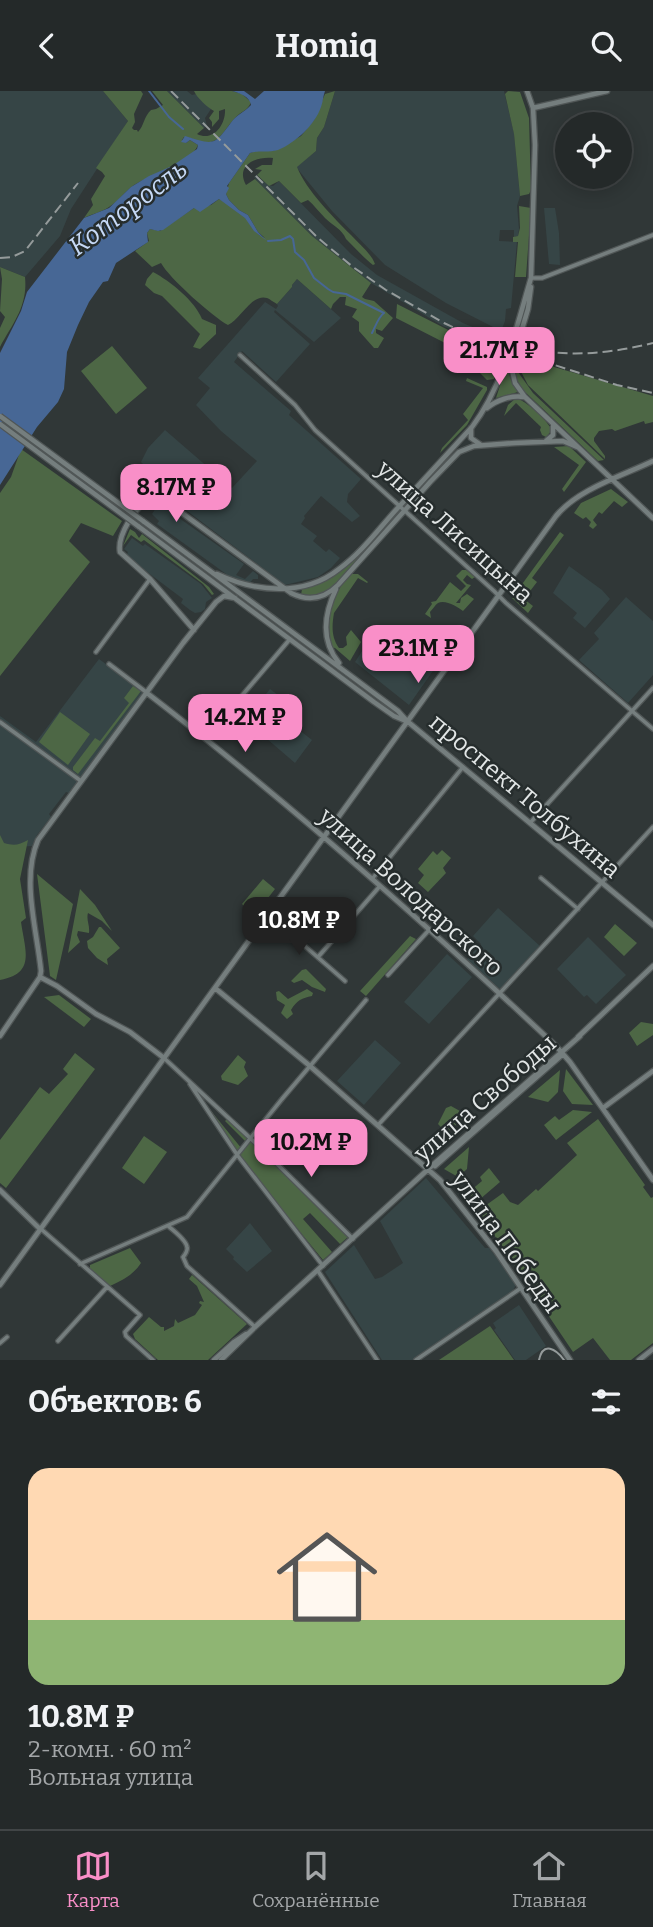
<!DOCTYPE html>
<html lang="ru">
<head>
<meta charset="utf-8">
<style>
  body { margin:0; font-family:Bitter,serif; background:#303535; color:#f1f3f6; height:100vh; display:flex; flex-direction:column; font-size:26px; white-space:nowrap }
  * { box-sizing:border-box; margin:0 }
  p { font-size:23px; color:#a3a6a8 }
  .icon { flex:none; width:38px; height:38px; fill:none; stroke:currentColor; stroke-width:2; stroke-linecap:round; stroke-linejoin:round }
  .map { position:relative; height:1269px; overflow:hidden }
  .side { display:flex; flex-direction:column; background:#242929; flex:1 }
  .side>* { flex:none }
  .buttons { position:absolute; left:555px; top:21px; display:grid; gap:14px }
  .buttons a { display:grid; place-items:center; width:77px; height:77px; border-radius:50%; background:#242929; box-shadow:0 4px 18px #0003,0 0 0 2px #414546; font-size:35px }
  .price { position:absolute; translate:-50% -60px; padding:0 16px; border-radius:14px; background:#f98fc8; color:#111; font-size:23px; line-height:46px; filter:drop-shadow(0 2px 4px #0008) }
  .price::after { content:''; position:absolute; left:50%; top:42px; width:21px; height:16px; margin-left:-10px; background:inherit; clip-path:polygon(0 0,100% 0,50% 100%) }
  .price.selected { background:#222; color:#fff }
  ul { padding:0; list-style:none }
  li { display:grid; align-content:center; gap:14px; height:371px; padding:0 28px }
  li+li { border-top:2px solid #414546 }
  li span { display:grid; place-items:center; height:217px; border-radius:21px; color:#555 }
  li>.icon { margin-inline-start:auto }
  span .icon { width:126px; height:126px; fill:#fffc; stroke-width:1 }
  li b { font-size:30px }
  h2 { display:flex; justify-content:space-between; align-items:center; height:84px; padding:0 28px; font-size:30px }
  header { display:flex; justify-content:space-between; align-items:center; height:91px; padding:0 28px; background:#242929; font-size:32px; font-weight:700 }
  .dock { display:flex; justify-content:space-around; align-items:center; height:98px; border-top:2px solid #414546; background:#242929; font-size:19px; color:#a3a6a8 }
  .dock a { display:grid; justify-items:center; gap:4px }
  .dock .selected { color:#f98fc8 }
  .map>svg:first-child { display:block }
</style>
</head>
<body>
<header><svg class="icon" aria-label="back" viewBox="0 0 24 24"><path d="M15 5l-7 7 7 7"/></svg>Homiq<svg class="icon" aria-label="search" viewBox="0 0 24 24"><circle cx="10" cy="10" r="6"/><path d="M15 15l6 6"/></svg></header>
<div class="map">
<svg width="653" height="1269" viewBox="0 0 653 1269">
  <rect width="100%" height="100%" fill="#303737"/>
  <path fill="#364546" d="M0,0H103L128,30L71,118L60,145L25,186L0,176Z
    M167,0H187L192,4L196,3L211,18L205,27L207,35L204,37Z
    M335,0H504L514,42L520,105L517,115L519,138L518,145L514,146V139H500L499,150L517,151L511,217L506,218L505,230L501,240L446,212L385,174L332,120L296,76L316,60L317,47L324,36Z
    M256,84L268,94L273,95L279,90L351,163L377,184L463,232L503,249L498,259L443,235L371,192L312,145L258,91L254,86Z
    M544,117H555L559,142L560,174L549,173Z
    M297,188L341,227L314,251L275,219L274,221L310,253L276,291L242,260L234,271L291,320L289,324L361,388L348,403L347,411L360,425L352,431L321,405L304,425L305,427L301,433L317,445L313,450L326,461L329,458L340,467L331,477L318,486L285,494L166,404L164,405L152,394L150,380L141,371L148,357L165,339L232,397L257,370L221,340L196,314L210,297L198,287L265,211L276,218L278,215L277,213L292,196V194Z
    M158,414L161,416L162,415L244,473L236,484L245,488L253,480L258,484V488H253L249,493L233,488L157,433L159,430L152,423Z
    M132,447L143,455L145,453L201,493L212,507L206,511L205,518L201,521L195,522L190,519L181,512L183,508L126,465L128,461L124,458Z
    M569,475L602,499L610,508L585,537L573,527L577,522L553,502Z
    M626,506L653,530V584L628,612L579,569L599,548L594,542Z
    M378,535H382L399,544L409,543L442,567L409,614L355,571Z
    M99,568L144,601L69,702L66,701L49,723L51,726L37,744L32,755L0,757V625L36,651Z
    M270,598L295,617L298,638L312,649L295,672L245,629Z
    M498,817L540,855L500,898L467,868L481,853L473,845Z
    M588,846L626,884L596,913L587,904L584,906L557,878Z
    M447,863L472,886L429,933L404,911Z
    M375,949L401,972L364,1014L337,990Z
    M426,1087L485,1157H489L496,1166L516,1194L512,1201L413,1269H382L325,1181L354,1154L375,1188L382,1186L403,1172L380,1130Z
    M250,1132L272,1160L247,1181L233,1168L234,1166L226,1158Z
    M519,1214L546,1255L526,1269H515L494,1239L496,1237L493,1232Z"/>
  <path fill="#4d6745" d="M103,0H141L143,3L134,23L135,31L132,37L134,39H137L138,41C144,35 144,25 151,19L156,18L163,14L152,0H167L204,37L197,43C213,51 226,34 225,18L219,20V28L212,36V31L209,27L214,20C208,17 197,7 194,0H232L242,3L251,11C248,20 241,20 235,27C224,38 220,55 200,51C194,49 190,46 184,46L182,49L186,52L190,49L198,54C191,72 152,83 134,94C125,100 119,110 109,116C102,121 92,123 84,127L93,114L91,108L105,85L102,81L96,77L128,30Z
    M335,0L324,36L317,47L316,60L297,76C306,99 334,127 351,144C359,153 371,162 375,173L373,174C364,167 355,157 346,148C342,138 333,135 325,127C319,121 314,114 308,109L301,112L279,90L269,95L257,84L262,79L255,78L262,74H272L273,67C256,65 235,74 246,94L255,88L312,145L371,192L362,206L365,208L374,210L393,227L382,240L376,238V242L384,247L378,257H374L359,240V231L352,226L357,218L345,214L346,206H340L333,213L331,218L297,188L292,194V196L277,213C273,211 270,208 267,207C252,202 240,229 228,234C213,226 169,187 161,172L152,176L135,160L149,150L147,142L150,138L160,140L194,117L211,114L219,108C227,112 244,123 249,130C255,138 255,143 265,147L258,141L248,124L239,119L229,109L226,103L229,92L250,62L256,60H273L301,45L314,29L325,3Z
    M508,0L520,1L529,27L531,99L529,103L520,105L514,43L505,3Z
    M519,115L531,117L526,186H515L518,151H513V146L518,145L520,137Z
    M0,176L25,186C28,215 13,232 0,256V237L5,226L0,220L2,188Z
    M153,181C170,190 195,210 202,228L216,234V243L200,258L193,256L200,243L162,205L154,202L145,194L147,188Z
    M527,210C525,231 507,263 509,281C510,289 514,295 518,301L496,307Z
    M397,213L470,250L496,260L498,268L502,269L494,288L487,289L475,277L474,263L456,253L449,254L396,227Z
    M112,255L147,297L116,323L81,280Z
    M517,273L543,278L544,273L653,305V331L645,333L644,330L615,340L612,338L599,340L594,347V350L605,365V368L528,294Z
    M513,274L533,302L604,369L598,370L523,299L516,287Z
    M467,287L487,296V299L467,334L440,362L442,357L468,329L463,323L483,297L466,290Z
    M516,307C529,312 546,328 552,339L546,346L542,344L540,339L541,336L516,312L504,325L508,314Z
    M569,355L586,371L564,401L562,398L579,374L554,356Z
    M21,358L122,430L113,445L81,432L69,450L90,471L0,585V402L11,386Z
    M611,398L628,411L622,416L614,410L602,423L599,421L593,429L597,434L593,438L589,435L591,431L586,426L583,428L574,422L581,412Z
    M399,420L400,421L329,500L315,506L301,504L302,498C346,486 369,452 399,420Z
    M130,438L135,441L139,447L142,443L209,496L214,503L212,504L203,493L144,449L141,451L131,444L123,455Z
    M560,441L564,444L532,487L537,491L524,508L533,515L528,522L512,507Z
    M462,479H466L475,486L472,488L467,484L463,489L467,493L471,494L456,512H460L461,507L467,503L474,508L463,520C458,516 445,508 438,512C435,514 433,518 430,521L431,527L425,523L432,513L431,511L436,510L450,491L461,500L466,495L456,485Z
    M352,483H358L368,491L367,492L358,487L334,522C332,534 331,546 339,557H343L347,554L346,546L351,539L361,551L350,570L335,557L331,556C326,529 330,502 352,483Z
    M381,543H387L389,551L374,573L372,575L364,571V566Z
    M133,595L141,600L78,683L73,679V676L95,647L100,650L129,612L124,607Z
    M60,621L90,643L68,674L39,651Z
    M0,744L4,752C14,755 19,754 28,749L20,788L26,827L21,831C25,859 36,883 0,889Z
    M442,759L451,767L443,777L446,782L428,801L418,792L424,784L418,778L433,760L437,764Z
    M37,783L73,813L56,889L50,885Z
    M263,788L275,798L254,825L242,813Z
    M80,798L95,814L112,840L102,830L88,822C86,829 90,834 89,842L78,840L77,844L80,851L68,862Z
    M615,833L637,852L624,865L604,846Z
    M99,836H101L120,857L107,868L108,874L97,867L88,857L87,850L93,846Z
    M410,845L416,848L366,905L360,900Z
    M306,878L326,898L325,901L312,896L302,889L294,892L291,890L302,879Z
    M307,898L313,902L312,905C302,907 297,909 291,919L293,923L287,928L281,922L285,914L277,909L276,901L279,900L288,908Z
    M59,904L91,928L84,936L44,906Z
    M641,931L653,933V944L637,955L629,942Z
    M75,962L95,978L6,1097L0,1092V1049L40,996L49,1003L68,983L63,978Z
    M238,964L246,971L244,976L248,985L238,994L222,989L221,985Z
    M566,978L593,1014L572,1013L563,1000Z
    M560,979L558,1001L548,1011L528,1006Z
    M207,1015L242,1058L247,1052L225,1030L228,1027L348,1146L340,1153L310,1122L303,1128L332,1161L323,1169L238,1065L206,1016Z
    M451,1015L467,1024L447,1042L438,1033L446,1017Z
    M573,1019L592,1021L556,1049L544,1034L555,1025L559,1029Z
    M598,1028L645,1094L643,1096L651,1107L653,1106V1252L631,1269H610L593,1247L573,1261L478,1120L503,1102L510,1111L518,1114L536,1098L538,1100L577,1064L567,1052Z
    M144,1045L167,1061L144,1093L122,1077Z
    M469,1056L467,1078L458,1086L444,1078Z
    M489,1077L500,1091L472,1115L470,1100L482,1090L480,1086Z
    M130,1157L141,1172C133,1184 123,1189 110,1195L90,1178V1174Z
    M192,1184L247,1233L208,1269H158L135,1248L133,1243L149,1226L161,1236H164V1240L174,1235L175,1228L178,1232L195,1224L202,1214L199,1212L200,1210L204,1211L197,1195L189,1188Z
    M490,1235L514,1269H439Z"/>
  <path fill="#476795" d="M232,0H244L255,8L264,0H325C323,5 323,11 321,16C315,34 295,52 278,59C269,62 259,59 250,62L227,95L229,97L226,103L229,109L239,119L248,124L258,141L267,150L254,140L245,127L219,108L200,121L194,117L163,139L158,140L150,138L147,142L148,151L116,172L108,190L103,191L89,211L78,234L67,261L64,298L58,311L37,336L0,394V262L21,220L27,201L84,127L109,117L131,96L149,85L172,75L197,58L198,54L190,49L186,52L181,51L185,45C216,55 214,54 233,29C238,23 246,20 251,14C250,6 240,2 232,0Z"/>
  <g fill="none" stroke-linecap="round" stroke-linejoin="round">
    <path stroke="#476795" stroke-width="2" d="M149,0L169,26L183,38
      M268,150L281,149L290,145L293,148L295,161L304,169L314,187L328,198L333,201L346,203L384,222C379,225 375,236 372,242"/>
    <defs>
      <path id="street" d="M531,187H542L653,144
        M240,264L295,314L315,339L494,500L506,512L653,638
        M96,561L150,488
        M109,573L146,601
        M0,631L81,690
        M206,647L290,548
        M530,732L653,597
        M541,787L578,818
        M372,788L463,676
        M268,823L345,890
        M318,866L380,795
        M388,884L429,839
        M164,967L263,1059L353,1148
        M190,993L238,1065L323,1175
        M378,1034L653,736
        M168,1135C173,1139 186,1149 187,1156C188,1159 185,1164 183,1166L187,1175L255,1236
        M41,1138L140,1224L125,1241L126,1245L153,1269
        M80,1173L187,1126L282,1008L366,909
        M318,1180L377,1269
        M58,1250L107,1196
        M0,1252L7,1246
        M416,1269L521,1197"/>
      <path id="secondary" d="M527,0L533,17L535,54L531,187
        M533,17L607,0
        M531,196L528,218L511,275L515,292L525,306L653,427
        M487,317C497,309 511,304 524,306
        M471,337V347L481,354
        M546,350L553,344V335
        M143,430L398,620L407,630L653,834
        M138,435L374,611L394,625L406,630
        M217,483C255,501 304,506 339,478C361,462 378,439 395,420C421,392 446,364 472,336C504,294 516,237 531,187
        M336,498C324,523 321,550 339,572
        M194,539L150,488L120,461C117,445 135,415 150,409C156,407 161,408 167,411L291,502C309,511 324,508 338,494L431,390L459,361L474,355L515,352L563,350L577,356
        M147,602C290,712 425,832 556,955L570,971L653,1089
        M40,886L57,895L96,923L130,941L164,967
        M215,897L310,975L440,1089L496,1160L570,1269
        M0,945L40,886L41,880C37,839 21,788 38,749L183,552L216,511L224,505L235,507
        M578,946L653,875
        M603,1017L653,980
        M435,1075L563,963
        M0,1099L40,1138
        M0,1194L556,425C578,398 622,385 653,370
        M214,1269L234,1251L246,1243
        M221,1269L255,1236L435,1072L580,945
        M639,1269L653,1258"/>
    </defs>
    <use href="#street" stroke="#505656" stroke-width="6"/>
    <use href="#secondary" stroke="#505656" stroke-width="7"/>
    <use href="#street" stroke="#757e7e" stroke-width="3.5"/>
    <use href="#secondary" stroke="#757e7e" stroke-width="4.5"/>
    <path stroke="#959b9b" stroke-width="2" d="M539,1269C543,1250 556,1258 564,1269"/>
    <path stroke="#959b9b" stroke-width="2" stroke-dasharray="10 5" stroke-linecap="butt" d="M171,0L318,147L353,176L386,199L444,232L492,254L617,294L653,302
      M0,167L12,166L25,160L78,92
      M528,257C568,267 613,262 653,252"/>
    <defs>
      <path id="secondary-bridge" d="M0,325L143,430
        M0,333L138,435"/>
    </defs>
    <use href="#secondary-bridge" stroke="#505656" stroke-width="7" stroke-linecap="butt"/>
    <use href="#secondary-bridge" stroke="#757e7e" stroke-width="4.5"/>
  </g>
  <g text-anchor="middle" dominant-baseline="central" stroke-width="5" stroke-linejoin="round" paint-order="stroke">
    <g font-size="24" fill="#e2e6e6" stroke="#262d2d">
      <text transform="translate(455 441) rotate(42)">улица Лисицына</text>
      <text transform="translate(525 705) rotate(40)">проспект Толбухина</text>
      <text transform="translate(411 801) rotate(42)">улица Володарского</text>
      <text transform="translate(485 1007) rotate(-41)">улица Свободы</text>
      <text transform="translate(506 1151) rotate(54)">улица Победы</text>
    </g>
    <g font-size="26" font-style="italic" fill="#c6d9f6" stroke="#262d2d">
      <text transform="translate(128 117) rotate(-37)">Которосль</text>
    </g>
  </g>
</svg>
<div class="buttons">
<a><svg class="icon" aria-label="locate" viewBox="0 0 24 24"><circle cx="12" cy="12" r="6"/><path d="M12 2v4M12 18v4M2 12h4M18 12h4"/></svg></a>
</div>
<b class="price" style="left:499px;top:296px">21.7M ₽</b>
<b class="price" style="left:176px;top:433px">8.17M ₽</b>
<b class="price" style="left:418px;top:594px">23.1M ₽</b>
<b class="price" style="left:245px;top:663px">14.2M ₽</b>
<b class="price selected" style="left:299px;top:866px">10.8M ₽</b>
<b class="price" style="left:311px;top:1088px">10.2M ₽</b>
</div>
<section class="side">
<h2>Объектов: 6<svg class="icon" aria-label="filters" viewBox="0 0 24 24"><path d="M4 7h16M4 17h16"/><circle cx="9" cy="7" r="2"/><circle cx="15" cy="17" r="2"/></svg></h2>
<ul>
<li><span style="background:linear-gradient(#ffd9b3 70%,#8fb573 0)"><svg class="icon" aria-label="home" viewBox="0 0 24 24"><path d="M3 11l9-7 9 7M6 9v11h12V9"/></svg></span><div><b>10.8M ₽</b><p>2-комн. · 60 m²</p><p>Вольная улица</p></div></li>
</ul>
</section>
<nav class="dock">
<a class="selected"><svg class="icon" aria-label="map" viewBox="0 0 24 24"><path d="M3 6l6-2 6 2 6-2v14l-6 2-6-2-6 2zM9 4v14M15 6v14"/></svg>Карта</a>
<a><svg class="icon" aria-label="saved" viewBox="0 0 24 24"><path d="M7 4h10v16l-5-4-5 4z"/></svg>Сохранённые</a>
<a><svg class="icon" aria-label="home" viewBox="0 0 24 24"><path d="M3 11l9-7 9 7M6 9v11h12V9"/></svg>Главная</a>
</nav>
</body>
</html>
